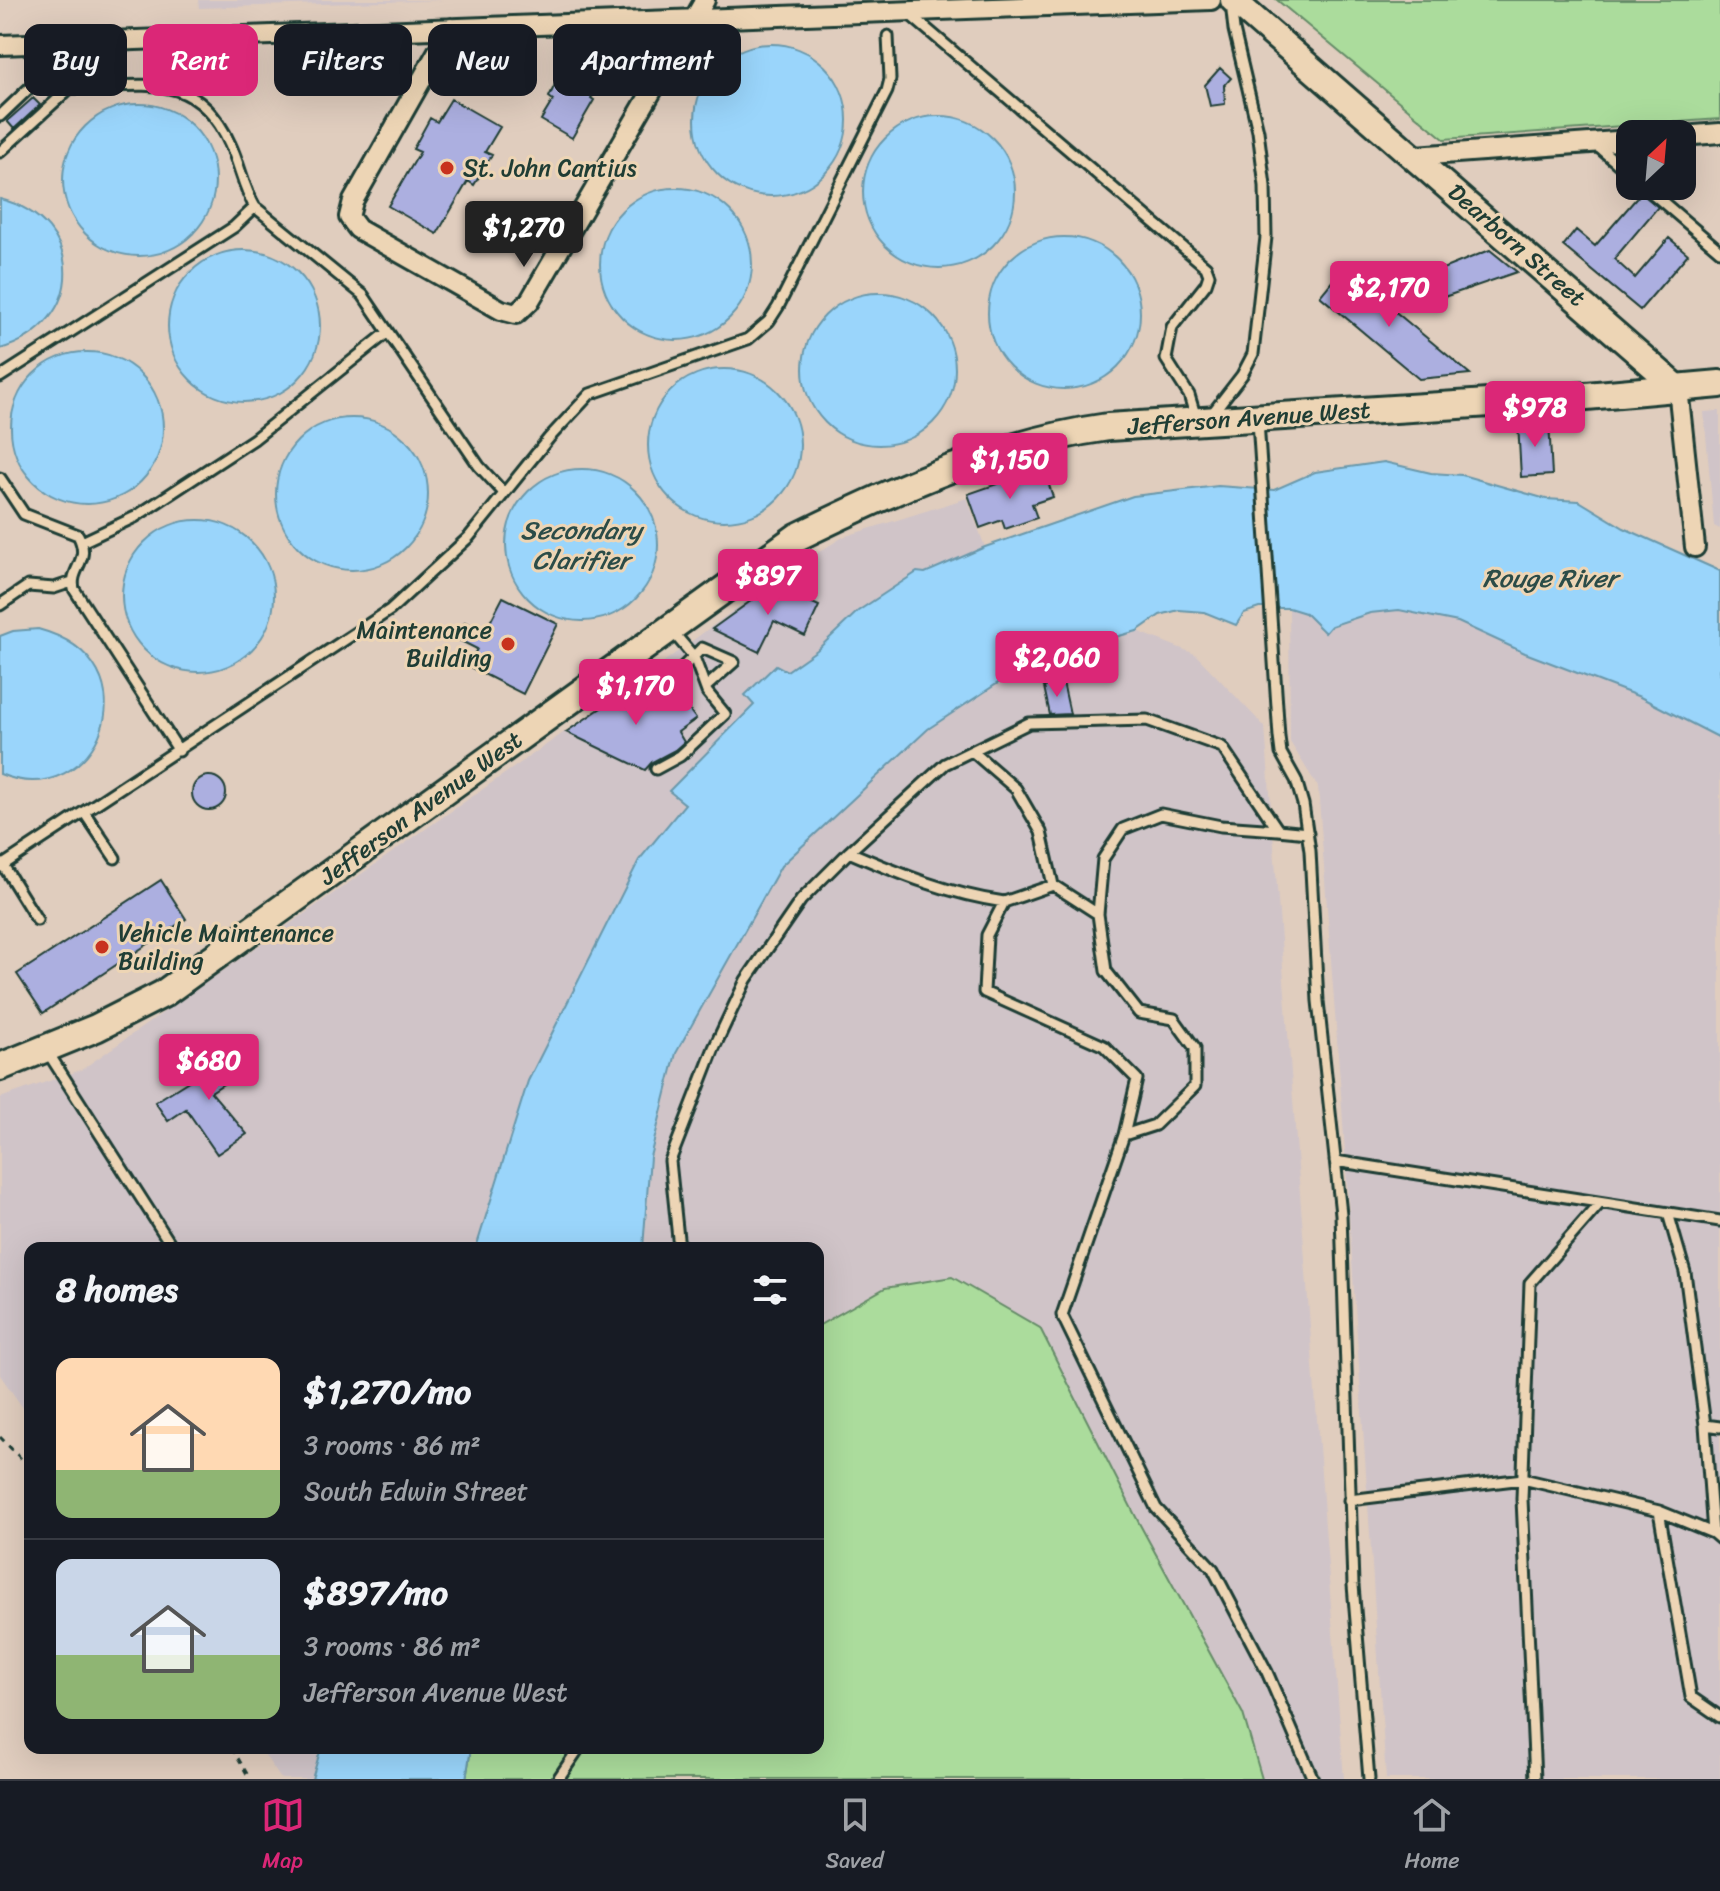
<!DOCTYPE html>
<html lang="en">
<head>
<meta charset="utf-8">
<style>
  body { margin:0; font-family:Sriracha,sans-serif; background:#20242c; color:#f1f3f6; height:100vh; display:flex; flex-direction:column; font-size:30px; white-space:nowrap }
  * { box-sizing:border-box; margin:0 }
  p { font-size:26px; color:#9ea1a6 }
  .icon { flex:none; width:44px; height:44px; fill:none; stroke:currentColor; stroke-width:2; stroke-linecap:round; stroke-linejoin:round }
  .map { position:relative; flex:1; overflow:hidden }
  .details { position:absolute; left:24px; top:1242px; width:800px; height:512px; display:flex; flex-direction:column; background:#171b24; border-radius:16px; box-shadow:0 8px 32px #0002 }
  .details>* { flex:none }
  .banner { position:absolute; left:24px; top:24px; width:800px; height:72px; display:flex; gap:16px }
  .needle { width:52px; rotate:26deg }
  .fabs { position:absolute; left:1616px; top:120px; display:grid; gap:16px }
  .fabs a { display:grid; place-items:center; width:80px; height:80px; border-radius:16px; background:#171b24; box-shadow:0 8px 32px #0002; font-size:40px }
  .price { position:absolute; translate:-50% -68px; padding:0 18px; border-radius:8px; background:#db2777; color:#fff; font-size:26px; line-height:52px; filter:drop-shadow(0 2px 4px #0008) }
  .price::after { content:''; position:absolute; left:50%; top:48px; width:24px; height:18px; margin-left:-12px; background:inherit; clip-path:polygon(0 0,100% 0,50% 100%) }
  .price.current { background:#222; color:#fff }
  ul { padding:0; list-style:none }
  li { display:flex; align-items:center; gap:24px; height:200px; padding:0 32px }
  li+li { border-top:2px solid #363941 }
  li span { display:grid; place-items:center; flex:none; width:224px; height:160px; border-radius:16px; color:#555 }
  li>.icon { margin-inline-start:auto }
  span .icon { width:96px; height:96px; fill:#fffc; stroke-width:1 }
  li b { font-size:34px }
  h2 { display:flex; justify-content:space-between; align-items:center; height:96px; padding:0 32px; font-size:34px }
  .tag { padding:0 28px; border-radius:16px; background:#171b24; box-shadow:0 8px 32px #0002; font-size:28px; line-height:72px }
  .tag.current { background:#db2777; color:#fff }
  .dock { display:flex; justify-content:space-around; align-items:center; height:112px; border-top:2px solid #363941; background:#171b24; font-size:22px; color:#9ea1a6 }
  .dock a { display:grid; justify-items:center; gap:4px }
  .dock .current { color:#db2777 }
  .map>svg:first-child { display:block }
</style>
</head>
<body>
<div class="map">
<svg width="1720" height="1779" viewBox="0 0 1720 1779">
  <rect width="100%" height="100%" fill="#e0cdbe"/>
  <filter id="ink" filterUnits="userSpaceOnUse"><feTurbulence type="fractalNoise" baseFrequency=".0125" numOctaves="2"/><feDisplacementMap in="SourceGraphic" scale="16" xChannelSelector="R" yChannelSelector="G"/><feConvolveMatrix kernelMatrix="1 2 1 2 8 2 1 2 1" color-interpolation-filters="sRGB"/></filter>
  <g filter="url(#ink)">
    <path fill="#d0c4c8" d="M198,0H446L199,8Z
      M1720,411V529L1714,526L1704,412Z
      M967,498L985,547L924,573L917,572L858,611L817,650L787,672L775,666L745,695L755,705L670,791L685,804L639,860L528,1081L476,1248H30V1418L0,1375V1098L81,1070L646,675L777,578L843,537Z
      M1289,608L1305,613L1317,622L1320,631L1370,613L1399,610L1458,622L1525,653L1640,697L1720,738V1779H1386L1342,1107L1318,787L1290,742Z
      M1137,631L1195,654L1265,727L1344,1779H1262L1243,1714L1139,1523L1040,1328L885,1288L818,1326V1248H643L650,1157L676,1053L781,866L928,729L1033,660Z
      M260,1748H321L312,1779H281Z"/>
    <path fill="#abdc9c" stroke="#658c68" stroke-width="2" d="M1277,0H1720V119L1444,139Z
      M952,1277L1040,1328L1139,1523L1243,1714L1262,1779H466L471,1748H818V1326L885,1288Z"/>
    <path fill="#9ad5fb" stroke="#6998ab" stroke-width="2" d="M695 120a76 76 0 1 1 152 0a76 76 0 1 1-152 0Z
      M63 180a76 76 0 1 1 152 0a76 76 0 1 1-152 0Z
      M863 192a76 76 0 1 1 152 0a76 76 0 1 1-152 0Z
      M600 264a76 76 0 1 1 152 0a76 76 0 1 1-152 0Z
      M0,199C87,221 87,324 0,349Z
      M988 313a76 76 0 1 1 152 0a76 76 0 1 1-152 0Z
      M168 326a76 76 0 1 1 152 0a76 76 0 1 1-152 0Z
      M803 369a76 76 0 1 1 152 0a76 76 0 1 1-152 0Z
      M11 428a76 76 0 1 1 152 0a76 76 0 1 1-152 0Z
      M648 445a76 76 0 1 1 152 0a76 76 0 1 1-152 0Z
      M276 494a76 76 0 1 1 152 0a76 76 0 1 1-152 0Z
      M1384,462L1431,473L1462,475L1546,499L1579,501L1624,528L1720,571V738L1640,697L1525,653L1458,622L1399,610L1370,613L1331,626L1325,633L1305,613L1289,608H1259L1244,613L1236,625L1204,612L1179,610L1160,615L1137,631L1033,660L928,729L781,866L676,1053L650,1157L643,1248H476L528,1081L639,860L685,804L669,791L754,705L745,695L776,665L787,671L817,650L858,611L917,572L925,573L985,547L1133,496L1218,486L1274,490L1315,472Z
      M506 545a76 76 0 1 1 152 0a76 76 0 1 1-152 0Z
      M122 596a76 76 0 1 1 152 0a76 76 0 1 1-152 0Z
      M38,629C161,662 97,815 0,774V636L13,631Z
      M321,1748H471L466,1779H312Z"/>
    <path fill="#acafe0" stroke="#1f3d34" stroke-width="2" d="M573,47L589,56L574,83L594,94L591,98L594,100L572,138L541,120L553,100L549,97Z
      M1220,68L1231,78L1224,86L1225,104L1210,106L1205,85Z
      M33,98L40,105L14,129L7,121Z
      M451,99L500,127L485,152L492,155L474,185L468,181L437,234L388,206L420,152L413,149L430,118L437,122Z
      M1641,193L1658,207L1614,259L1635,278L1669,238L1688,254L1640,310L1563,246L1576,230L1595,246Z
      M1490,250L1517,272L1438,299L1415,280Z
      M1343,268L1470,374L1419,379L1320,296Z
      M1549,422L1552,475L1521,477L1518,423Z
      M1045,473L1053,497L1032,504L1037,518L1005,529L1002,520L980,528L968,494L1020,476L1022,481Z
      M773,585L819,606L805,636L774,621L759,652L712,629Z
      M503,597L558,624L523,694L468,666L477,649L457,639L465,622L485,632Z
      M642,680L660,707L678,695L696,719L678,732L684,742L675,750L652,762L645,770L566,732Z
      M1063,682L1070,714L1050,715L1044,687Z
      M192 793a17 17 0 1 1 34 0a17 17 0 1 1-34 0Z
      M161,880L186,919L43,1013L17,974Z
      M240,1049L251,1066L211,1092L247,1134L217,1154L186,1109L168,1121L155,1102Z"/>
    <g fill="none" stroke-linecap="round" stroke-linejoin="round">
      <defs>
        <path id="service" d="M908,13L1206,267L1209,275L1206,284L1172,327L1166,359L1189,395L1196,418
          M70,88C137,88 195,66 230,144C240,165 243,187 255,207L363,295L388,332
          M0,116L46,72L53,43
          M1596,145L1630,174
          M0,152L70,88L94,42
          M1644,186L1720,251
          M0,377L234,227L255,207
          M1211,415L1242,375L1253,354L1266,237L1265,186L1258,131L1234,30L1231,3
          M1258,421L1279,737L1281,753L1296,780L1303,804L1310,851L1318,1001L1341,1214L1353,1585L1369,1779
          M0,478L24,514L78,535C92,561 69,568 74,589L179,751
          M82,542L135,517L254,439L388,332L479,466L504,493
          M0,605L28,586L54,588L72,582
          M668,682L702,648L734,662L706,687
          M972,751L1016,789L1041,832L1053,885
          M656,769L680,756L725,714L707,692L694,657L672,631
          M84,812L115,858
          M849,852L945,764L1029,723L1147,720L1222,747L1278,830L1308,833
          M3,865L37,920
          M0,867L390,610L469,537L549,438L590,394L748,339L769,321L778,307L887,91L890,79L888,36
          M1004,902L1053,885L1098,914L1106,971L1139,1013L1174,1019L1195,1048V1086L1155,1125L1124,1135
          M1098,914L1103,859L1123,829L1161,814L1221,826L1278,830
          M47,1051L173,1248
          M1335,1161L1720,1221
          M1668,1213L1685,1272L1705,1425
          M679,1248L670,1161L714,1048L746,980L801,900L849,852C900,874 949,894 1004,902L987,935L984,992L1104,1046L1137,1079L1124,1135L1062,1315L1156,1508L1213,1569L1267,1672L1313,1779
          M1349,1500L1523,1479L1659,1511L1691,1697L1720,1717
          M1659,1511L1713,1533L1720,1539
          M1713,1533L1705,1425L1720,1427
          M558,1779L579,1748
          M1535,1779L1522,1499L1530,1283L1600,1203"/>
        <path id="minor" d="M451,28L353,201L349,217L358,229L501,310L516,314L529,302L705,0
          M0,45L1211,0
          M1682,136L1720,133
          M1416,156L1630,140
          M1678,388L1695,547"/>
        <path id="tertiary" d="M1233,0L1678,388"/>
        <path id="secondary" d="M0,1067L96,1028L163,994L797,537C895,489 999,442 1108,427L1553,399L1720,384"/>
      </defs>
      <use href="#service" stroke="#1f3d34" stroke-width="15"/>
      <use href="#minor" stroke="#1f3d34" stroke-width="24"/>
      <use href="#tertiary" stroke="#1f3d34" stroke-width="30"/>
      <use href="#secondary" stroke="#1f3d34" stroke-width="32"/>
      <path stroke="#1f3d34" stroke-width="3" stroke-dasharray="6 6" stroke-linecap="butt" d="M0,1437L30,1468
        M232,1748L250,1779"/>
      <use href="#service" stroke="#edd5b5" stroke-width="9"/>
      <use href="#minor" stroke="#edd5b5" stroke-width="18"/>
      <use href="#tertiary" stroke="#edd5b5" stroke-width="24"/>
      <use href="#secondary" stroke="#edd5b5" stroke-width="26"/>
    </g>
  </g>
  <g fill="#c8321e" stroke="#edd5b5" stroke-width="3">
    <circle cx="447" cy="168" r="8"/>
    <circle cx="508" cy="644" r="8"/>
    <circle cx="102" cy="947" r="8"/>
  </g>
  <g text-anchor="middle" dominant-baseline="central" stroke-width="6" stroke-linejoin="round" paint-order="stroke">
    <g font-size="24" fill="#1f3d34" stroke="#edd5b5" text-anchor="start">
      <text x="463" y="168">St. John Cantius</text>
      <text x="492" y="630" text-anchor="end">Maintenance<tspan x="492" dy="28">Building</tspan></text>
      <text x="118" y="933">Vehicle Maintenance<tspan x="118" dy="28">Building</tspan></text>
    </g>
    <g font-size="24" fill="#1f3d34" stroke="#edd5b5">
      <text transform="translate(1517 245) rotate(41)">Dearborn Street</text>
      <text transform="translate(1249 418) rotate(-4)">Jefferson Avenue West</text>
      <text transform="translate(421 808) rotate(-36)">Jefferson Avenue West</text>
    </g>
    <g font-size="26" font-style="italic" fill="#2b4c48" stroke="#edd5b5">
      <text x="581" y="530">Secondary<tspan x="581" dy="30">Clarifier</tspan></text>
      <text x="1550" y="578">Rouge River</text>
    </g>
  </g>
</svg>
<div class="fabs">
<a><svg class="needle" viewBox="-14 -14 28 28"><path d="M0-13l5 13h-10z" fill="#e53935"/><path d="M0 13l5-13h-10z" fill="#9ea1a6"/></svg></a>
</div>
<b class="price current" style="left:524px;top:269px">$1,270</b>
<b class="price" style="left:1389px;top:329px">$2,170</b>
<b class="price" style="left:1535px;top:449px">$978</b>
<b class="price" style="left:1010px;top:501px">$1,150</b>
<b class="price" style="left:768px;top:617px">$897</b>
<b class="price" style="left:1057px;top:699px">$2,060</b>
<b class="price" style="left:636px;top:727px">$1,170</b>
<b class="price" style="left:209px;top:1102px">$680</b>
<div class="banner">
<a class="tag">Buy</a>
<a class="tag current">Rent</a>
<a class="tag">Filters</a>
<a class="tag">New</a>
<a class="tag">Apartment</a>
</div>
<section class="details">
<h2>8 homes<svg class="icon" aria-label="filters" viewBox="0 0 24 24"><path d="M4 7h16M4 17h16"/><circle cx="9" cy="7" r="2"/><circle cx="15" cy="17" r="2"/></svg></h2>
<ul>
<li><span style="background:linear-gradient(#ffd9b3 70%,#8fb573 0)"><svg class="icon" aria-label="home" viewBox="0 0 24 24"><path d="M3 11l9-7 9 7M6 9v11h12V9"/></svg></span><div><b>$1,270/mo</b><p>3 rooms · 86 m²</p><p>South Edwin Street</p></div></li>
<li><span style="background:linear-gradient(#c9d6e8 60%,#8fb573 0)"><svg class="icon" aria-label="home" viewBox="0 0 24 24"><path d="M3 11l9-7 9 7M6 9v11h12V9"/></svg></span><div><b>$897/mo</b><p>3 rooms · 86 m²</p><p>Jefferson Avenue West</p></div></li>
</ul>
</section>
</div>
<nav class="dock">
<a class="current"><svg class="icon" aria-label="map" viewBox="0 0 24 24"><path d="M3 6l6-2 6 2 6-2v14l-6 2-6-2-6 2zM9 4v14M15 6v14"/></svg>Map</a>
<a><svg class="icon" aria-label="saved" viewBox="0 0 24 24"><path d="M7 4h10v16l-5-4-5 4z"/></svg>Saved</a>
<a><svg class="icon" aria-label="home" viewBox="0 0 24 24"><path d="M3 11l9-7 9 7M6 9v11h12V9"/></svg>Home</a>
</nav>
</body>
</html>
